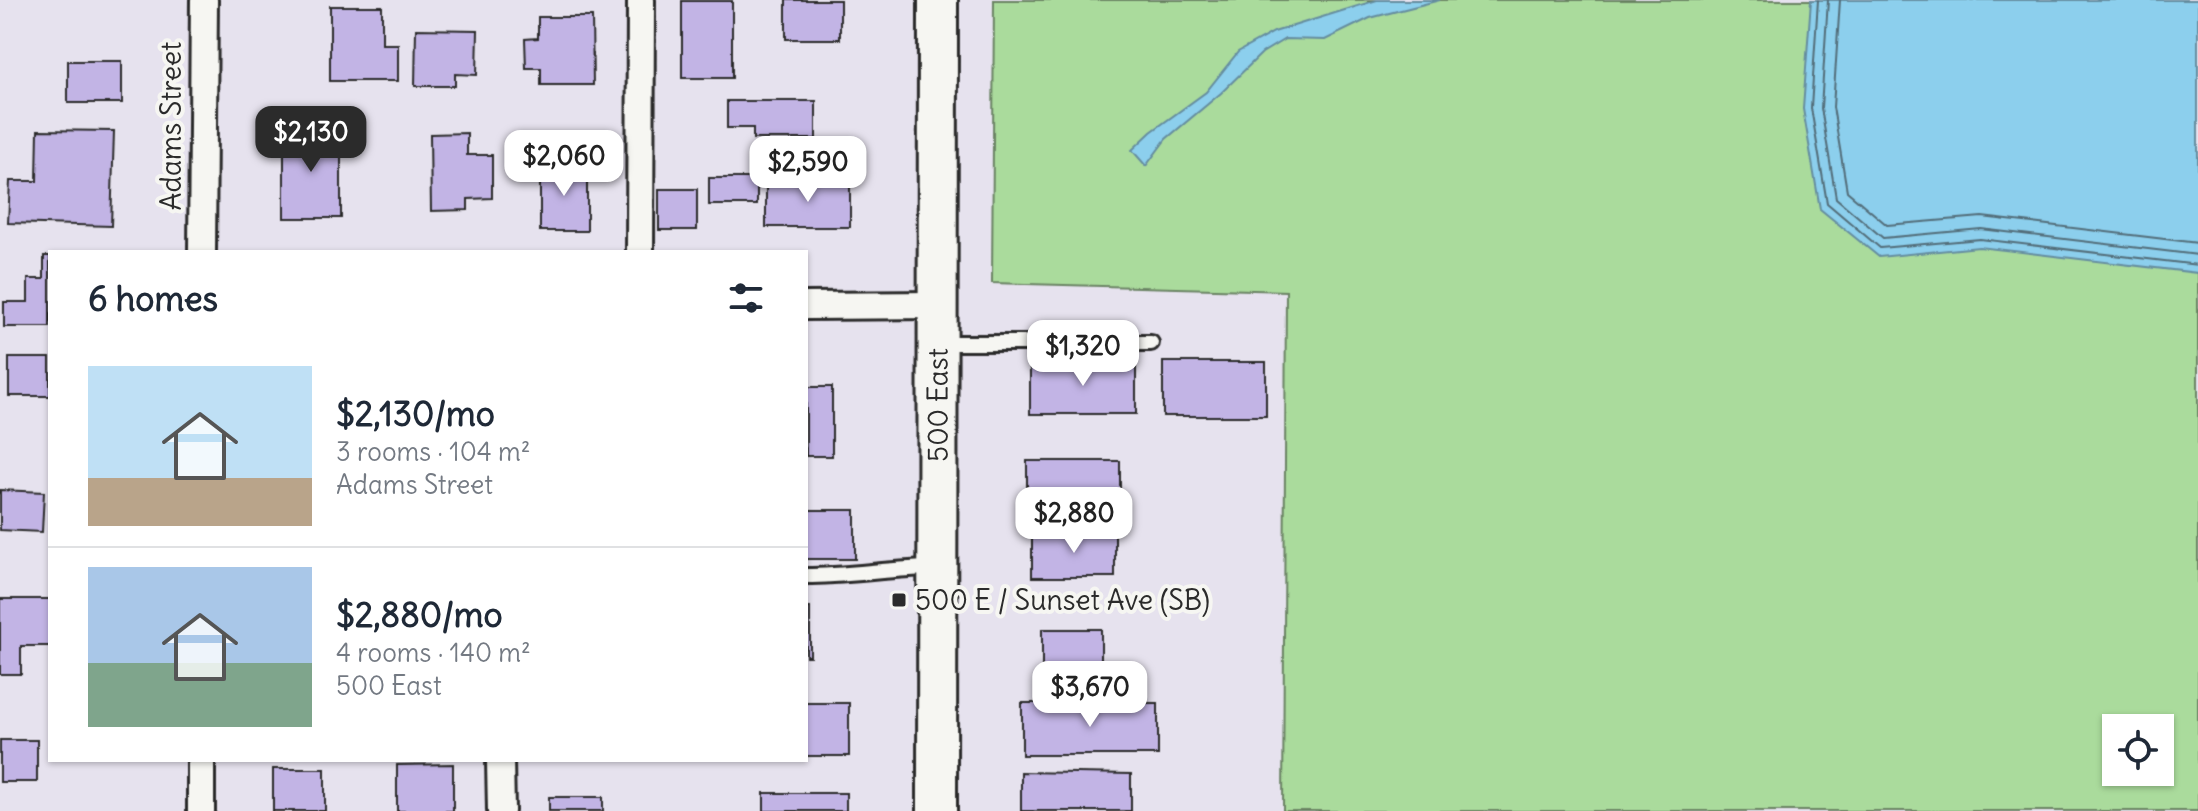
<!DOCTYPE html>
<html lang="en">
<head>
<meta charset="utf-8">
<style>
  body { margin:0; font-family:Delius,sans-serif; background:#f6f6f7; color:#1f2937; height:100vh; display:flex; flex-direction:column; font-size:30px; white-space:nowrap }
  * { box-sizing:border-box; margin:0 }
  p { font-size:26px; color:#747a83 }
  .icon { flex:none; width:44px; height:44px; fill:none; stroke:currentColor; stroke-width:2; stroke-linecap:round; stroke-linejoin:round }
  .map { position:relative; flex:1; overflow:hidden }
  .panel { position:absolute; left:48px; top:250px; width:760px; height:512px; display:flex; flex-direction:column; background:#fff; border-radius:0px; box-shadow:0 2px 6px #0004 }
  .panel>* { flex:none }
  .buttons { position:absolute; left:2102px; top:714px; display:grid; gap:16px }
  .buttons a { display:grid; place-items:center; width:72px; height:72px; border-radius:0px; background:#fff; box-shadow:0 2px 6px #0004; font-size:40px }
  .price { position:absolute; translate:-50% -68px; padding:0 18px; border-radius:16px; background:#fff; color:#222; font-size:26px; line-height:52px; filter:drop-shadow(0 2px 4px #0008) }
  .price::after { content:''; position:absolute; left:50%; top:48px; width:24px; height:18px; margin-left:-12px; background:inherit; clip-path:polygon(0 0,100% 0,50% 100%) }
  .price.selected { background:#2b2b2b; color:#fff }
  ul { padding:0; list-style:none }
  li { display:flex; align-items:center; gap:24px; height:200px; padding:0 40px }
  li+li { border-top:2px solid #e0e1e3 }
  li span { display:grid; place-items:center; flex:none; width:224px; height:160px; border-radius:0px; color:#555 }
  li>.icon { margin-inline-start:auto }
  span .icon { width:96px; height:96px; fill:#fffc; stroke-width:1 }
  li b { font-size:34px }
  h2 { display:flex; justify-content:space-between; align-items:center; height:96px; padding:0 40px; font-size:34px }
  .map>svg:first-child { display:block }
</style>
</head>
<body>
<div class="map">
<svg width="2198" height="811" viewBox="0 0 2198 811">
  <rect width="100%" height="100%" fill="#e6e2ee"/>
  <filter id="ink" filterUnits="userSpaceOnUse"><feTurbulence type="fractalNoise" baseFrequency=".0125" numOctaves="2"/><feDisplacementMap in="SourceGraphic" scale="16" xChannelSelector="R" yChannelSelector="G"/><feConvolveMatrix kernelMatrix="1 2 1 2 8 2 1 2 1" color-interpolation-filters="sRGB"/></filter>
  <g filter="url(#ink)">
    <path fill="#aadb9c" stroke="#6a8364" stroke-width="2" fill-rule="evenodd" d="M994,0H2198V811H1283L1286,291L992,283ZM2116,728H2160V772H2116Z"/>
    <path fill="#8ccfed" stroke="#658d9f" stroke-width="2" d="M1377,0H1440L1370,18L1325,40L1285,39L1262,53L1221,93L1166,139L1146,166L1132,150L1151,132L1206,92L1238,52L1274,32Z
      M1811,0H2198V273L1979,247L1879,257L1820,209L1803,109Z"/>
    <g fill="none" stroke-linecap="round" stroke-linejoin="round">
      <path stroke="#526d79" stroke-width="2" d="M1818,0L1811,108L1827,203L1880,248L1980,239L2198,265
        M1828,0L1821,108L1836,198L1883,238L1981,229L2198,255
        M1840,0L1833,107L1847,191L1887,225L1982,217L2198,243"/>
    </g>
    <path fill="#c2b4e5" stroke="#2b2b2b" stroke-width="2" d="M786,0H840V39H786Z
      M682,1H732V78H682Z
      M330,6H382V44H398V81H330Z
      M538,17H592L593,85H541V68H526L525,39L538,38Z
      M416,29L478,30L477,75L455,74V86H415Z
      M68,61H122V103H68Z
      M727,101H816V139H753V128H727Z
      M284,127H328V147H341V218H284Z
      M38,130L114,131L111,226L8,223L10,181H37Z
      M467,133V155H492V198L468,199V210L431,211L430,134Z
      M540,164H587V231H540Z
      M709,178H757V205H709Z
      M766,182H850V227H766Z
      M659,189H697V230H659Z
      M44,256H50V327H4V302H28V279H44Z
      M9,358H50V396H9Z
      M1030,361H1136V414H1030Z
      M1163,362H1266V416H1163Z
      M806,387H832V456H806Z
      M1027,461H1120V512H1027Z
      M0,490L44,492L42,532L0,530Z
      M806,510H855V559H806Z
      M1032,533H1115V577H1032Z
      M0,599H50V646H21V674H0Z
      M806,608H810V656H806Z
      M1042,629H1101V670H1042Z
      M806,703H849V756H806Z
      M1022,703H1158V755H1022Z
      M0,740H37V782H0Z
      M453,764V811H397V765Z
      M273,769H325V811H273Z
      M1021,772L1131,774V811H1021Z
      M764,793H846V811H764Z
      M549,797H603V811H549Z"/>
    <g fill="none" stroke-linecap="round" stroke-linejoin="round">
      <defs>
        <path id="lane" d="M938,343H1151
          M806,576C850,576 893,568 937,568"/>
        <path id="street" d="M202,252L204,0
          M640,252L641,0
          M806,306L937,305
          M500,760L501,811
          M201,811V760"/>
        <g id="secondary">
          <path id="s1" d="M937,811L938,0"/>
        </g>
      </defs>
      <use href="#lane" stroke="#2b2b2b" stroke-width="20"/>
      <use href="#street" stroke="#2b2b2b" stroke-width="32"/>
      <use href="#secondary" stroke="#2b2b2b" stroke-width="44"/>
      <use href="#lane" stroke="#f6f6f2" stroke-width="14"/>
      <use href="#street" stroke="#f6f6f2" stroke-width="26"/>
      <use href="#secondary" stroke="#f6f6f2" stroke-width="38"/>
    </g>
  </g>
  <rect fill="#2b2b2b" stroke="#f6f6f2" stroke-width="3" x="891" y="592" width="16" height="16" rx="4"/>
  <g text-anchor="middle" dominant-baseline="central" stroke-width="8" stroke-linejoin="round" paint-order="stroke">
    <g font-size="28" fill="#2b2b2b" stroke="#f6f6f2">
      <text transform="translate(171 126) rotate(-90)">Adams Street</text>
      <text stroke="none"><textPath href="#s1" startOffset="406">500 East</textPath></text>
    </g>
    <g font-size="28" fill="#2b2b2b" stroke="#f6f6f2" text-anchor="start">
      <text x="915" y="600">500 E / Sunset Ave (SB)</text>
    </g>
  </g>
</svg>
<div class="buttons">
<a><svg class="icon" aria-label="locate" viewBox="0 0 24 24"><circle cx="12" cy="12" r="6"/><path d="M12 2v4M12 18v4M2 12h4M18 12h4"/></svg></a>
</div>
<b class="price selected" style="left:311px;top:174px">$2,130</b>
<b class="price" style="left:564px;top:198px">$2,060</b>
<b class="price" style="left:808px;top:204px">$2,590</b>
<b class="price" style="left:1083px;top:388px">$1,320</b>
<b class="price" style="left:1074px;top:555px">$2,880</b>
<b class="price" style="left:1090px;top:729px">$3,670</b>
<section class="panel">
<h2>6 homes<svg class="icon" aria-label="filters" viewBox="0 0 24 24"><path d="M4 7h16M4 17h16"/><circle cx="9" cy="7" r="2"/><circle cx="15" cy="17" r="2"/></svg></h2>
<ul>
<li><span style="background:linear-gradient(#bfe0f5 70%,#b9a48a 0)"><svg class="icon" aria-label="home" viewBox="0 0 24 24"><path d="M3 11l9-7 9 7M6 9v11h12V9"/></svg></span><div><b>$2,130/mo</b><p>3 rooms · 104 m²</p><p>Adams Street</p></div></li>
<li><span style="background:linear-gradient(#a9c7e8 60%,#7fa58c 0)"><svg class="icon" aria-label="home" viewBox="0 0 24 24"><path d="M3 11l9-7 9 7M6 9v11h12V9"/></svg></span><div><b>$2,880/mo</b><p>4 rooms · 140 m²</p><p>500 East</p></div></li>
</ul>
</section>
</div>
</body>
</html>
